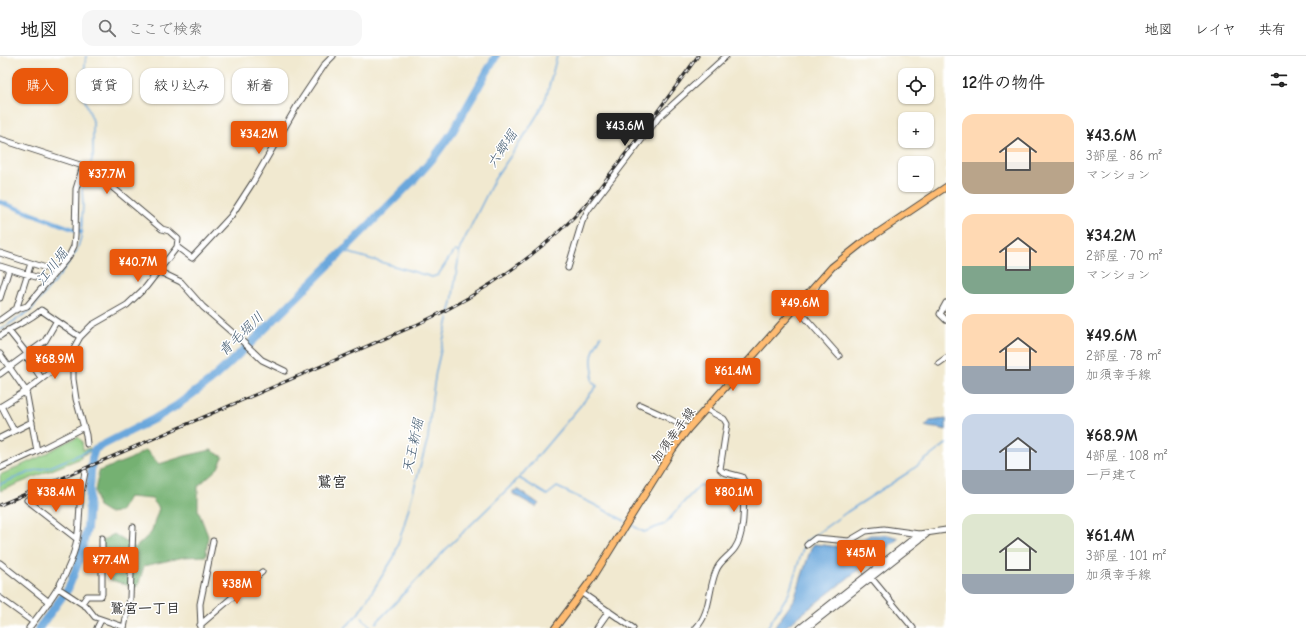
<!DOCTYPE html>
<html lang="ja">
<head>
<meta charset="utf-8">
<style>
  body { margin:0; font-family:"Comic Neue","Klee One",sans-serif; background:#f6f6f6; color:#222; height:100vh; display:flex; flex-direction:column; font-size:15px; white-space:nowrap }
  * { box-sizing:border-box; margin:0 }
  p { font-size:13px; color:#767676 }
  .icon { flex:none; width:22px; height:22px; fill:none; stroke:currentColor; stroke-width:2; stroke-linecap:round; stroke-linejoin:round }
  .map { position:relative; flex:1; overflow:hidden }
  .details { display:flex; flex-direction:column; background:#fff; width:360px }
  .details>* { flex:none }
  .guide { position:absolute; left:12px; top:12px; width:380px; height:36px; display:flex; gap:8px }
  .tools { position:absolute; left:898px; top:12px; display:grid; gap:8px }
  .tools a { display:grid; place-items:center; width:36px; height:36px; border-radius:8px; background:#fff; box-shadow:0 1px 3px #0004; font-size:20px }
  .price { position:absolute; translate:-50% -34px; padding:0 9px; border-radius:4px; background:#ea580c; color:#fff; font-size:13px; line-height:26px; filter:drop-shadow(0 1px 2px #0008) }
  .price::after { content:''; position:absolute; left:50%; top:24px; width:12px; height:9px; margin-left:-6px; background:inherit; clip-path:polygon(0 0,100% 0,50% 100%) }
  .price.current { background:#222; color:#fff }
  ul { padding:0; list-style:none }
  li { display:flex; align-items:center; gap:12px; height:100px; padding:0 16px }
  li span { display:grid; place-items:center; flex:none; width:112px; height:80px; border-radius:12px; color:#555 }
  li>.icon { margin-inline-start:auto }
  span .icon { width:48px; height:48px; fill:#fffc; stroke-width:1 }
  li b { font-size:17px }
  h2 { display:flex; justify-content:space-between; align-items:center; height:48px; padding:0 16px; font-size:17px }
  .chip { padding:0 14px; border-radius:12px; background:#fff; box-shadow:0 1px 3px #0004; font-size:14px; line-height:36px }
  .chip.current { background:#ea580c; color:#fff }
  header { display:flex; align-items:center; gap:24px; box-sizing:border-box; height:56px; padding:0 20px; background:#fff; border-bottom:1px solid #e0e0e0 }
  header strong { font-size:19px }
  nav { display:flex; gap:22px; margin-inline-start:auto; font-size:14px }
  .search { width:280px; height:36px; background:#f6f6f6; display:flex; align-items:center; gap:10px; box-sizing:border-box; padding:0 14px; border-radius:12px; color:#767676; font-size:15px }
  main { display:flex; flex:1; min-height:0 }
  .map>svg:first-child { display:block }
</style>
</head>
<body>
<header>
<strong>地図</strong>
<div class="search"><svg class="icon" aria-label="search" viewBox="0 0 24 24"><circle cx="10" cy="10" r="6"/><path d="M15 15l6 6"/></svg>ここで検索</div>
<nav><a>地図</a><a>レイヤ</a><a>共有</a></nav>
</header>
<main>
<div class="map">
<svg width="946" height="572" viewBox="0 0 946 572">
  <rect width="100%" height="100%" fill="#fff"/>
  <filter id="ink" filterUnits="userSpaceOnUse"><feTurbulence type="fractalNoise" baseFrequency=".025" numOctaves="2"/><feDisplacementMap in="SourceGraphic" scale="8" xChannelSelector="R" yChannelSelector="G"/><feConvolveMatrix kernelMatrix="1 2 1 2 8 2 1 2 1" color-interpolation-filters="sRGB"/></filter>
  <filter id="wash" filterUnits="userSpaceOnUse"><feTurbulence type="fractalNoise" baseFrequency=".012" numOctaves="4" result="noise"/><feDisplacementMap in="SourceGraphic" scale="16" xChannelSelector="R" yChannelSelector="G"/><feGaussianBlur stdDeviation="0.9" result="paint"/><feColorMatrix in="noise" values="0 0 0 0 0 0 0 0 0 0 0 0 0 0 0 0 0 1.4 0 .05"/><feComposite in="paint" operator="in"/></filter>
  <g filter="url(#wash)">
    <rect width="100%" height="100%" fill="#f1e9d0"/>
    <path fill="#90ce84" stroke="#5e7c58" d="M78,381L82,385L83,394L90,392L89,396L80,400L81,402L0,435V419L44,399L64,387Z"/>
    <path fill="#74b172" stroke="#506e4e" d="M146,394L159,408L185,400L211,394L223,401L218,412L198,430V454L208,480L206,500L184,501L144,510L138,530L134,531L111,524L102,511L100,486L114,478L135,492L151,477L159,452L152,443L129,441L120,456L108,457L98,451L95,435L99,415L130,403Z"/>
    <path fill="#6ba7dc" stroke="#4b6984" d="M946,363V374C939,371 932,373 925,370L930,365Z
      M519,434L539,448L536,451L513,438V435Z
      M870,479H888L899,482L784,572H774L794,544L811,492L814,488L848,492Z"/>
    <g fill="none" stroke-linecap="round" stroke-linejoin="round">
      <path stroke="#6ba7dc" stroke-width="1.5" d="M344,194L346,196L432,221L438,219L452,198L455,195L459,196
        M0,274L31,254L60,219L77,194L81,181L83,148L82,133L84,124L90,111L93,99V65L82,37L86,0
        M519,422L597,330C590,326 592,323 593,316C593,313 592,310 592,307C591,297 596,289 601,280
        M0,428L33,415L50,411L90,394L95,393
        M628,467L644,476L665,468L683,447L700,429L740,445
        M362,562L372,572
        M376,567L450,489L519,422L547,439L557,431L593,448L625,465
        M345,572L358,558L394,501L404,469L428,382L432,342L436,315L452,246L460,192L494,124L525,79L542,51L547,38L557,0
        M767,572L789,537L805,486L847,456L909,416L946,388"/>
      <path stroke="#6ba7dc" stroke-width="4.5" d="M0,146L81,176"/>
      <path stroke="#6ba7dc" stroke-width="8" d="M39,572L68,533L79,505L87,472L92,402L95,393L154,363L176,350L210,325L250,288L415,123L435,100L453,75L496,0"/>
    </g>
  </g>
  <g filter="url(#ink)">
    <g fill="none" stroke-linecap="round" stroke-linejoin="round">
      <defs>
        <path id="minor" d="M0,83L83,110L93,115L162,173L169,175L178,183L177,191L146,231L127,249L92,269L80,281L75,290L73,299V323L76,343L86,379L87,388
          M177,191L192,202L231,160L253,126L297,50L325,8L333,0
          M0,197L46,212L55,217
          M0,210L49,225
          M568,212L582,166L588,154L659,61L726,0
          M158,215L181,226L203,251L242,285L262,304L285,315
          M817,229L803,259L839,300
          M0,242L9,213
          M946,247L940,258L946,264
          M16,254L31,207
          M0,264L14,254L27,250L69,200L74,190L75,179L76,133L83,110
          M8,274L28,299
          M0,280C13,270 29,265 41,254L80,281
          M0,298L26,335L37,395
          M26,300L42,323
          M939,307L946,302
          M0,318L45,285L56,266
          M640,349L664,360L688,373
          M1,350L14,375
          M0,351L26,335L73,299
          M0,382L32,366
          M0,412L37,395L84,371
          M27,444L77,483
          M807,489L816,482L849,485L866,475L884,473L919,478L946,474
          M0,507L49,546
          M869,519L913,572
          M58,532L87,551L95,561L124,571
          M582,537L633,572
          M0,542L33,566
          M82,547L87,540H101L102,538V482
          M200,569L262,516
          M29,572C50,545 71,518 77,483C80,468 79,453 81,437C82,430 84,423 85,416
          M97,572L101,564
          M124,572L130,542L133,471
          M201,572L200,548L213,485
          M597,572L609,555
          M696,572C711,556 708,534 716,515C719,505 730,500 735,492C746,476 743,444 744,425L742,421L723,416L720,413L727,368L724,363L706,353
          M800,572L919,478
          M807,572L927,478"/>
        <path id="major" d="M555,572L594,520L673,393L688,373L832,211L861,188L946,131"/>
      </defs>
      <use href="#minor" stroke="#494844" stroke-width="7"/>
      <use href="#major" stroke="#494844" stroke-width="8"/>
      <use href="#minor" stroke="#fff" stroke-width="5"/>
      <use href="#major" stroke="#febb71" stroke-width="6"/>
      <defs>
        <path id="rail" d="M0,449L416,269C472,243 523,210 567,168C592,144 612,115 633,88C655,59 677,29 698,0"/>
      </defs>
      <use href="#rail" stroke="#2b2b2b" stroke-width="3"/>
      <use href="#rail" stroke="#fff" stroke-width="1.5" stroke-dasharray="4.5" stroke-linecap="butt"/>
    </g>
  </g>
  <g text-anchor="middle" dominant-baseline="central" stroke-width="3" stroke-linejoin="round" paint-order="stroke">
    <g font-size="13" fill="#2b2b2b" stroke="#fff">
      <text transform="translate(673 379) rotate(-54)">加須幸手線</text>
    </g>
    <g font-size="14" font-style="italic" fill="#455d72" stroke="#fff">
      <text transform="translate(502 93) rotate(-56)">六郷堀</text>
      <text transform="translate(52 211) rotate(-52)">江川堀</text>
      <text transform="translate(241 278) rotate(-44)">青毛堀川</text>
      <text transform="translate(413 390) rotate(-78)">天王新堀</text>
    </g>
    <g font-size="14" font-weight="bold" fill="#2b2b2b" stroke="#fff">
      <text x="145" y="552">鷲宮一丁目</text>
    </g>
    <g font-size="15" font-weight="bold" fill="#2b2b2b" stroke="#fff">
      <text x="332" y="426">鷲宮</text>
    </g>
  </g>
</svg>
<div class="tools">
<a><svg class="icon" aria-label="locate" viewBox="0 0 24 24"><circle cx="12" cy="12" r="6"/><path d="M12 2v4M12 18v4M2 12h4M18 12h4"/></svg></a>
<a>+</a>
<a>−</a>
</div>
<b class="price current" style="left:625px;top:91px">¥43.6M</b>
<b class="price" style="left:259px;top:99px">¥34.2M</b>
<b class="price" style="left:107px;top:139px">¥37.7M</b>
<b class="price" style="left:138px;top:227px">¥40.7M</b>
<b class="price" style="left:800px;top:268px">¥49.6M</b>
<b class="price" style="left:55px;top:324px">¥68.9M</b>
<b class="price" style="left:733px;top:336px">¥61.4M</b>
<b class="price" style="left:56px;top:457px">¥38.4M</b>
<b class="price" style="left:734px;top:457px">¥80.1M</b>
<b class="price" style="left:861px;top:518px">¥45M</b>
<b class="price" style="left:111px;top:525px">¥77.4M</b>
<b class="price" style="left:237px;top:549px">¥38M</b>
<div class="guide">
<a class="chip current">購入</a>
<a class="chip">賃貸</a>
<a class="chip">絞り込み</a>
<a class="chip">新着</a>
</div>
</div>
<section class="details">
<h2>12件の物件<svg class="icon" aria-label="filters" viewBox="0 0 24 24"><path d="M4 7h16M4 17h16"/><circle cx="9" cy="7" r="2"/><circle cx="15" cy="17" r="2"/></svg></h2>
<ul>
<li><span style="background:linear-gradient(#ffd9b3 60%,#b9a48a 0)"><svg class="icon" aria-label="home" viewBox="0 0 24 24"><path d="M3 11l9-7 9 7M6 9v11h12V9"/></svg></span><div><b>¥43.6M</b><p>3部屋 · 86 m²</p><p>マンション</p></div></li>
<li><span style="background:linear-gradient(#ffd9b3 65%,#7fa58c 0)"><svg class="icon" aria-label="home" viewBox="0 0 24 24"><path d="M3 11l9-7 9 7M6 9v11h12V9"/></svg></span><div><b>¥34.2M</b><p>2部屋 · 70 m²</p><p>マンション</p></div></li>
<li><span style="background:linear-gradient(#ffd9b3 65%,#9aa5b1 0)"><svg class="icon" aria-label="home" viewBox="0 0 24 24"><path d="M3 11l9-7 9 7M6 9v11h12V9"/></svg></span><div><b>¥49.6M</b><p>2部屋 · 78 m²</p><p>加須幸手線</p></div></li>
<li><span style="background:linear-gradient(#c9d6e8 70%,#9aa5b1 0)"><svg class="icon" aria-label="home" viewBox="0 0 24 24"><path d="M3 11l9-7 9 7M6 9v11h12V9"/></svg></span><div><b>¥68.9M</b><p>4部屋 · 108 m²</p><p>一戸建て</p></div></li>
<li><span style="background:linear-gradient(#dfe7d0 75%,#9aa5b1 0)"><svg class="icon" aria-label="home" viewBox="0 0 24 24"><path d="M3 11l9-7 9 7M6 9v11h12V9"/></svg></span><div><b>¥61.4M</b><p>3部屋 · 101 m²</p><p>加須幸手線</p></div></li>
</ul>
</section>
</main>
</body>
</html>
